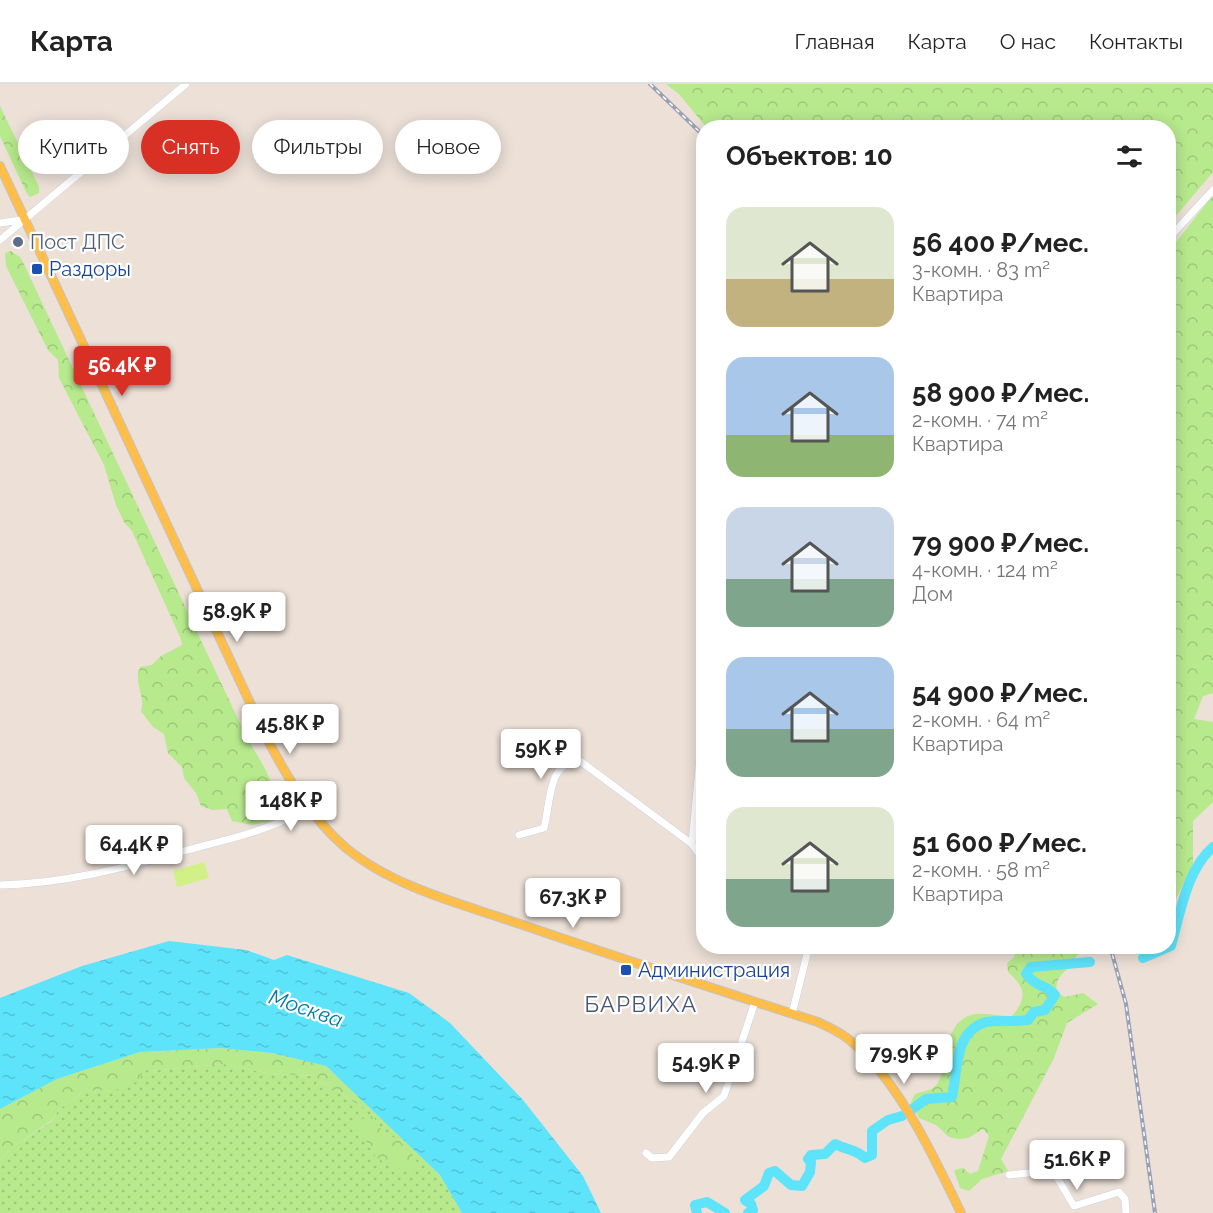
<!DOCTYPE html>
<html lang="ru">
<head>
<meta charset="utf-8">
<style>
  body { margin:0; font-family:Raleway,sans-serif; background:#f6f6f6; color:#222; height:100vh; display:flex; flex-direction:column; font-size:22px; white-space:nowrap }
  * { box-sizing:border-box; margin:0 }
  p { font-size:20px; color:#767676 }
  .icon { flex:none; width:33px; height:33px; fill:none; stroke:currentColor; stroke-width:2; stroke-linecap:round; stroke-linejoin:round }
  .map { position:relative; flex:1; overflow:hidden }
  .side { position:absolute; left:696px; top:36px; width:480px; height:834px; display:flex; flex-direction:column; background:#fff; border-radius:24px; box-shadow:0 3px 15px #0003 }
  .side>* { flex:none }
  .guide { position:absolute; left:18px; top:36px; width:570px; height:54px; display:flex; gap:12px }
  .price { position:absolute; translate:-50% -51px; padding:0 14px; border-radius:6px; background:#fff; color:#222; font-size:20px; line-height:39px; filter:drop-shadow(0 2px 3px #0008) }
  .price::after { content:''; position:absolute; left:50%; top:36px; width:18px; height:14px; margin-left:-9px; background:inherit; clip-path:polygon(0 0,100% 0,50% 100%) }
  .price.selected { background:#d93025; color:#fff }
  ul { padding:0; list-style:none }
  li { display:flex; align-items:center; gap:18px; height:150px; padding:0 30px }
  li span { display:grid; place-items:center; flex:none; width:168px; height:120px; border-radius:18px; color:#555 }
  li>.icon { margin-inline-start:auto }
  span .icon { width:72px; height:72px; fill:#fffc; stroke-width:1 }
  li b { font-size:26px }
  h2 { display:flex; justify-content:space-between; align-items:center; height:72px; padding:0 30px; font-size:26px }
  .chip { padding:0 21px; border-radius:27px; background:#fff; box-shadow:0 3px 15px #0003; font-size:21px; line-height:54px }
  .chip.selected { background:#d93025; color:#fff }
  header { display:flex; align-items:center; gap:36px; box-sizing:border-box; height:84px; padding:0 30px; background:#fff; border-bottom:2px solid #e0e0e0 }
  header strong { font-size:28px }
  nav { display:flex; gap:33px; margin-inline-start:auto; font-size:21px }
  .map>svg:first-child { display:block }
</style>
</head>
<body>
<header>
<strong>Карта</strong>
<nav><a>Главная</a><a>Карта</a><a>О нас</a><a>Контакты</a></nav>
</header>
<div class="map">
<svg width="1213" height="1129" viewBox="0 0 1213 1129">
  <defs>
    <pattern id="grass-dots" width="8" height="8" patternUnits="userSpaceOnUse" patternTransform="scale(1.5)"><rect width="8" height="8" fill="#b7e98d"/><path d="M2 2h.1M6 6h.1" fill="none" stroke="#9dc87a" stroke-width="1.8" stroke-linecap="round"/></pattern>
    <pattern id="forest-crowns" width="20" height="18" patternUnits="userSpaceOnUse" patternTransform="scale(1.5)"><rect width="20" height="18" fill="#b7e98d"/><path d="M2 6a3 3 0 1 1 6 0M12 15a3 3 0 1 1 6 0" fill="none" stroke="#9dc87a"/></pattern>
    <pattern id="water-ripples" width="26" height="14" patternUnits="userSpaceOnUse" patternTransform="scale(1.5)"><rect width="26" height="14" fill="#5de3fa"/><path d="M2 4q2-2 4 0t4 0M15 11q2-2 4 0t4 0" fill="none" stroke="#51c3d6"/></pattern>
  </defs>
  <rect width="100%" height="100%" fill="#ece0d7"/>
  <path fill="url(#grass-dots)" d="M224,980L267,989L313,992L362,1023L373,1026L440,1091L462,1129H0V1076L13,1063L52,1037L59,1025L79,1012L82,1006L113,1007L144,985L150,987Z"/>
  <path fill="url(#forest-crowns)" d="M666,0H1213V88L1169,140L1168,44L706,43L679,10Z
    M0,22L39,103V109L30,113L26,108L0,52Z
    M1213,111V609L1203,612L1194,635L1213,638V718L1193,737V780L1169,829V167Z
    M11,167L21,174L246,652C256,671 293,722 270,737L252,741L232,737L227,725L212,726L201,722L196,709L184,694L182,683L168,669L164,650L153,643L141,627C146,612 133,599 140,583L152,581L161,572L182,561L181,555L132,447L124,438L116,421L104,381L59,294L58,276L48,266L6,182L5,169Z
    M1018,863H1093L1077,871C1071,888 1053,889 1057,909L1065,913L1083,909L1098,920L1067,939L1054,974L1001,1075L1008,1087L982,1095L969,1107L960,1104L954,1086L963,1084L970,1090L978,1087L989,1052L983,1045L968,1054L959,1055L949,1053L936,1041L919,1034L911,1018L915,1010C920,1008 928,1007 933,1004C951,991 939,947 966,933C979,926 998,933 1012,932C1028,913 1025,903 1008,888L1007,879L1014,873Z
    M221,964L272,969L326,982L373,1026L362,1023L313,992L267,989L224,980L150,987L144,985L139,997L113,1007L82,1006L79,1012L59,1025L52,1036L13,1063L0,1076V1025L57,995L140,968Z
    M373,1032L383,1048L399,1056L419,1080L412,1087L389,1082L375,1072C372,1059 360,1053 354,1041L364,1033Z"/>
  <path fill="#d1f187" d="M204,778L209,794L177,803L173,787Z"/>
  <path fill="url(#water-ripples)" d="M169,857L246,866L274,876L287,871L409,909L450,939L523,1016L583,1092L601,1129H462L440,1091L326,982L272,969L221,964L140,968L57,995L0,1025V914L82,882Z"/>
  <g fill="none" stroke-linecap="round" stroke-linejoin="round">
    <path stroke="#5de3fa" stroke-width="10" d="M1143,874L1171,862C1180,830 1187,785 1213,763
      M911,1026L926,1015L952,1013C958,986 954,947 986,938C995,936 1016,938 1028,936L1034,928L1045,926L1055,911C1045,900 1037,904 1026,890L1031,883L1090,878
      M697,1129L695,1121L707,1118L725,1129
      M748,1129L753,1126L751,1120L745,1116L764,1102L769,1089L775,1087L791,1101L802,1102L810,1088L811,1078L808,1075L811,1071L825,1070L835,1060C846,1066 856,1065 865,1074L872,1071V1047L888,1036L902,1032"/>
    <defs>
      <path id="minor" d="M0,139L21,136
        M1168,155L1213,106
        M0,156L186,0
        M568,668L692,760L704,777
        M519,751L544,744C550,723 548,674 579,678
        M692,760L704,630
        M0,801C61,800 125,784 184,767C227,755 269,748 308,723
        M792,930L809,862
        M646,1069L652,1074L669,1073L703,1029L724,1012L755,918
        M1009,1091L1049,1087L1055,1090L1074,1122L1119,1108L1125,1115L1126,1129"/>
      <path id="major" d="M0,82L265,651C287,693 310,733 346,764C395,804 462,820 520,840C619,874 718,906 818,938C830,944 843,949 853,959C899,998 935,1075 961,1129"/>
    </defs>
    <use href="#minor" stroke="#ccd3e2" stroke-width="8"/>
    <use href="#major" stroke="#c3c3c3" stroke-width="10"/>
    <use href="#minor" stroke="#fff" stroke-width="7"/>
    <use href="#major" stroke="#febe49" stroke-width="8"/>
    <defs>
      <path id="rail" d="M650,0L704,52
        M1110,862L1126,920L1155,1129"/>
    </defs>
    <use href="#rail" stroke="#99a0b4" stroke-width="4"/>
    <use href="#rail" stroke="#fff" stroke-width="1.5" stroke-dasharray="4.5" stroke-linecap="butt"/>
  </g>
  <circle fill="#5c6f8a" stroke="#fff" stroke-width="2" cx="18" cy="158" r="6"/>
  <g fill="#1a4fb4" stroke="#fff" stroke-width="2">
    <rect x="31" y="179" width="12" height="12" rx="3"/>
    <rect x="620" y="880" width="12" height="12" rx="3"/>
  </g>
  <g text-anchor="middle" dominant-baseline="central" stroke-width="4.5" stroke-linejoin="round" paint-order="stroke">
    <g font-size="20" fill="#4e5e75" stroke="#fff" text-anchor="start">
      <text x="30" y="158">Пост ДПС</text>
    </g>
    <g font-size="20" fill="#164399" stroke="#fff" text-anchor="start">
      <text x="49" y="185">Раздоры</text>
      <text x="638" y="886">Администрация</text>
    </g>
    <g font-size="21" font-style="italic" fill="#007ea2" stroke="#fff">
      <text transform="translate(306 924) rotate(19)">Москва</text>
    </g>
    <g font-size="22" letter-spacing="1.5" fill="#44557b" stroke="#fff">
      <text x="641" y="920">БАРВИХА</text>
    </g>
  </g>
</svg>
<b class="price selected" style="left:122px;top:313px">56.4K ₽</b>
<b class="price" style="left:237px;top:559px">58.9K ₽</b>
<b class="price" style="left:290px;top:671px">45.8K ₽</b>
<b class="price" style="left:541px;top:696px">59K ₽</b>
<b class="price" style="left:291px;top:748px">148K ₽</b>
<b class="price" style="left:134px;top:792px">64.4K ₽</b>
<b class="price" style="left:573px;top:845px">67.3K ₽</b>
<b class="price" style="left:904px;top:1001px">79.9K ₽</b>
<b class="price" style="left:706px;top:1010px">54.9K ₽</b>
<b class="price" style="left:1077px;top:1107px">51.6K ₽</b>
<div class="guide">
<a class="chip">Купить</a>
<a class="chip selected">Снять</a>
<a class="chip">Фильтры</a>
<a class="chip">Новое</a>
</div>
<section class="side">
<h2>Объектов: 10<svg class="icon" aria-label="filters" viewBox="0 0 24 24"><path d="M4 7h16M4 17h16"/><circle cx="9" cy="7" r="2"/><circle cx="15" cy="17" r="2"/></svg></h2>
<ul>
<li><span style="background:linear-gradient(#dfe7d0 60%,#c2b280 0)"><svg class="icon" aria-label="home" viewBox="0 0 24 24"><path d="M3 11l9-7 9 7M6 9v11h12V9"/></svg></span><div><b>56 400 ₽/мес.</b><p>3-комн. · 83 m²</p><p>Квартира</p></div></li>
<li><span style="background:linear-gradient(#a9c7e8 65%,#8fb573 0)"><svg class="icon" aria-label="home" viewBox="0 0 24 24"><path d="M3 11l9-7 9 7M6 9v11h12V9"/></svg></span><div><b>58 900 ₽/мес.</b><p>2-комн. · 74 m²</p><p>Квартира</p></div></li>
<li><span style="background:linear-gradient(#c9d6e8 60%,#7fa58c 0)"><svg class="icon" aria-label="home" viewBox="0 0 24 24"><path d="M3 11l9-7 9 7M6 9v11h12V9"/></svg></span><div><b>79 900 ₽/мес.</b><p>4-комн. · 124 m²</p><p>Дом</p></div></li>
<li><span style="background:linear-gradient(#a9c7e8 60%,#7fa58c 0)"><svg class="icon" aria-label="home" viewBox="0 0 24 24"><path d="M3 11l9-7 9 7M6 9v11h12V9"/></svg></span><div><b>54 900 ₽/мес.</b><p>2-комн. · 64 m²</p><p>Квартира</p></div></li>
<li><span style="background:linear-gradient(#dfe7d0 60%,#7fa58c 0)"><svg class="icon" aria-label="home" viewBox="0 0 24 24"><path d="M3 11l9-7 9 7M6 9v11h12V9"/></svg></span><div><b>51 600 ₽/мес.</b><p>2-комн. · 58 m²</p><p>Квартира</p></div></li>
</ul>
</section>
</div>
</body>
</html>
